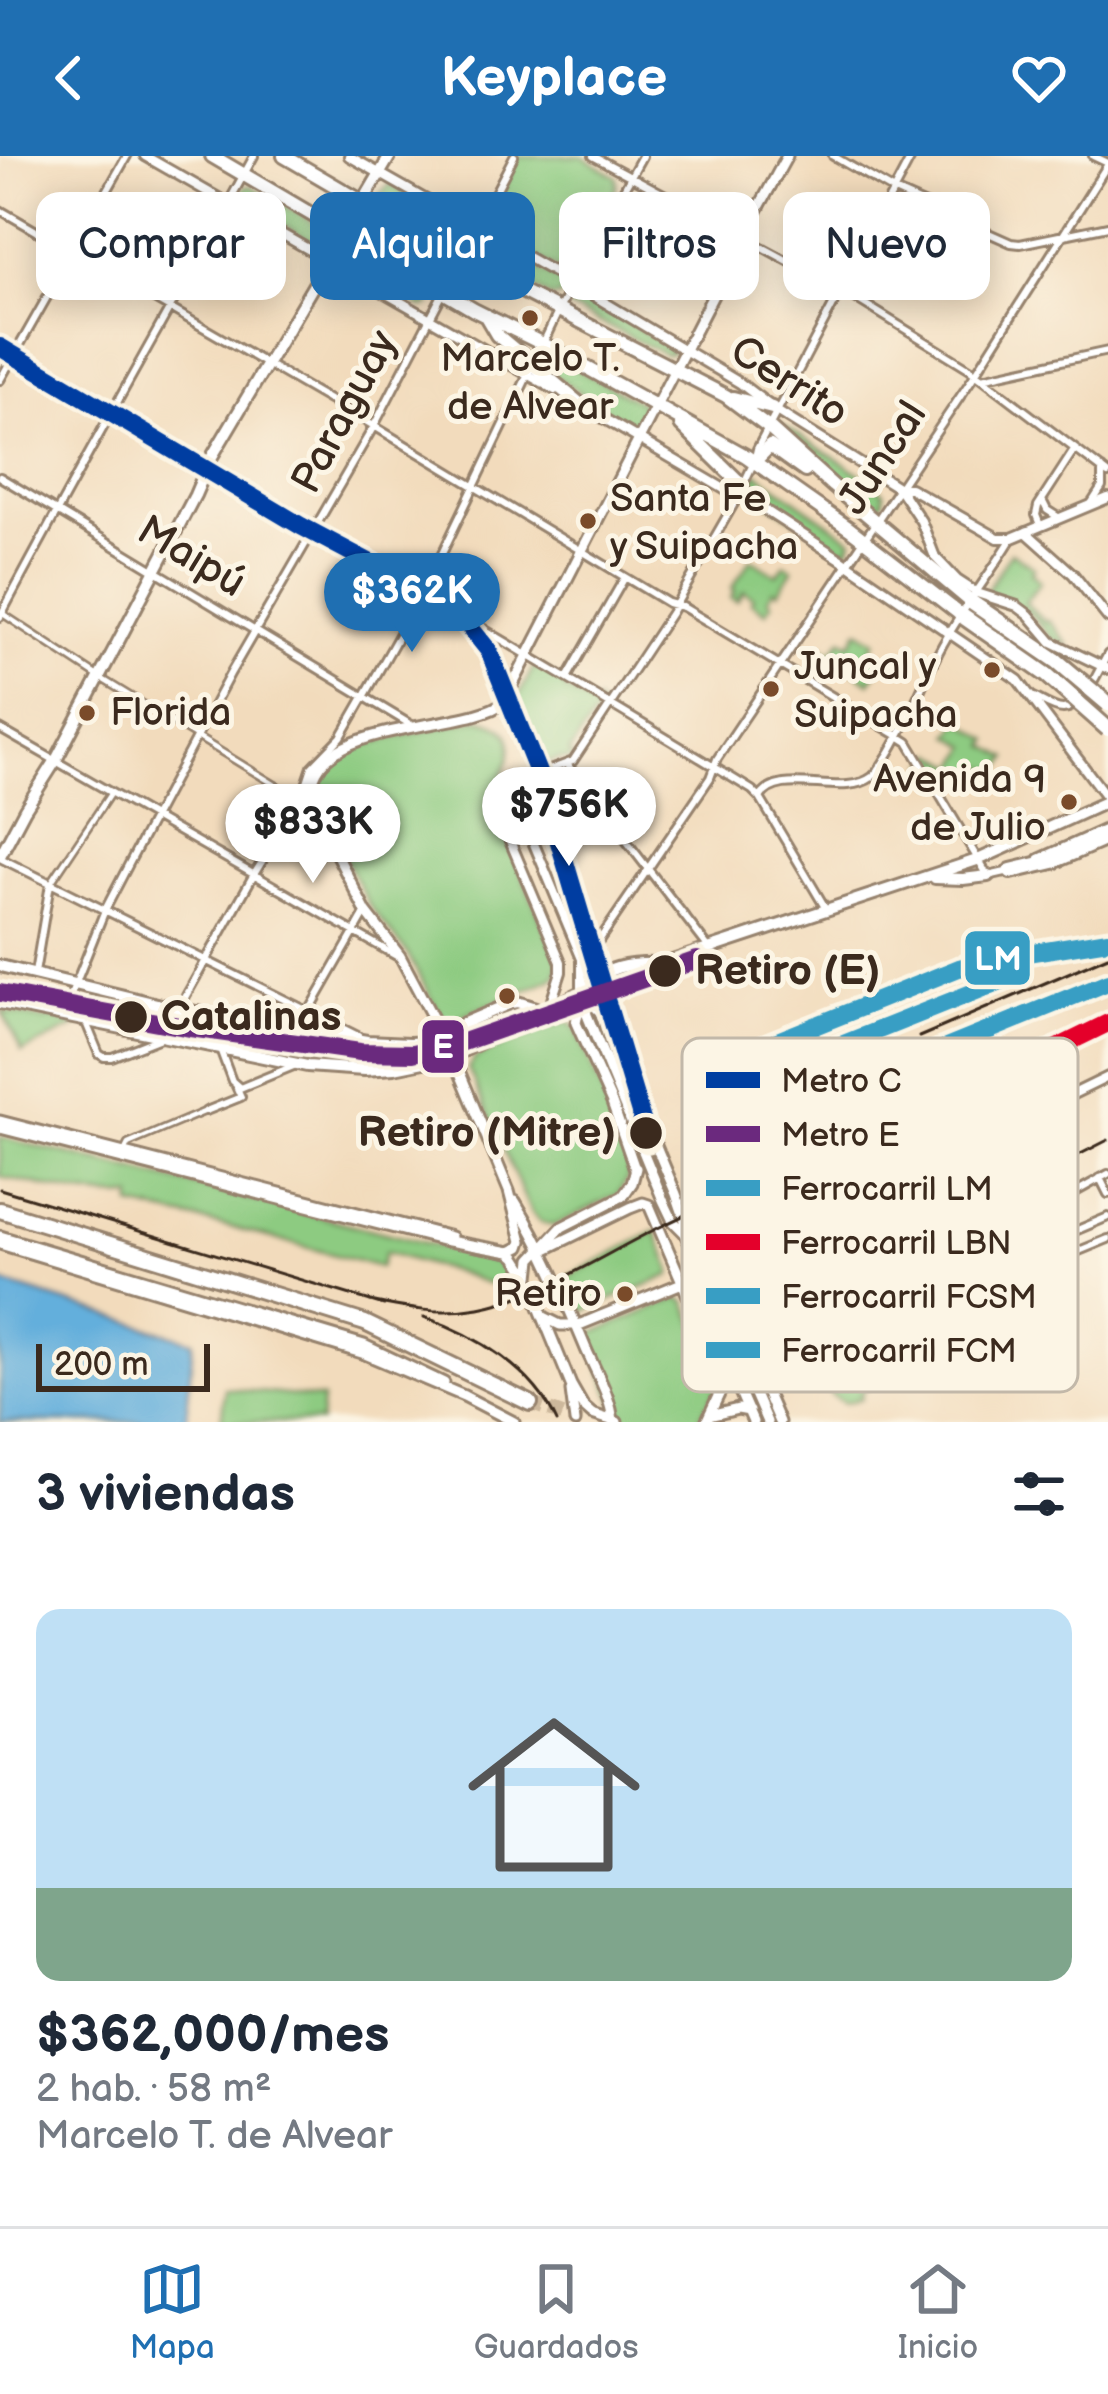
<!DOCTYPE html>
<html lang="es">
<head>
<meta charset="utf-8">
<style>
  body { margin:0; font-family:"Balsamiq Sans",sans-serif; background:#f2f2f3; color:#1f2937; height:100vh; display:flex; flex-direction:column; font-size:45px; white-space:nowrap }
  * { box-sizing:border-box; margin:0 }
  p { font-size:39px; color:#747a83 }
  .icon { flex:none; width:66px; height:66px; fill:none; stroke:currentColor; stroke-width:2; stroke-linecap:round; stroke-linejoin:round }
  .map { position:relative; height:1266px; overflow:hidden }
  .panel { display:flex; flex-direction:column; background:#fff; flex:1 }
  .panel>* { flex:none }
  .banner { position:absolute; left:36px; top:36px; width:1038px; height:108px; display:flex; gap:24px }
  .scale { position:absolute; left:36px; bottom:30px; width:174px; box-sizing:border-box; padding-left:12px; border:6px solid #3b2a1e; border-top:0; font-size:33px; line-height:42px; white-space:nowrap; color:#3b2a1e; -webkit-text-stroke:9px #fcf5e5; paint-order:stroke }
  .price { position:absolute; translate:-50% -102px; padding:0 27px; border-radius:42px; background:#fff; color:#222; font-size:39px; line-height:78px; filter:drop-shadow(0 3px 6px #0008) }
  .price::after { content:''; position:absolute; left:50%; top:72px; width:36px; height:27px; margin-left:-18px; background:inherit; clip-path:polygon(0 0,100% 0,50% 100%) }
  .price.current { background:#1f6fb2; color:#fff }
  ul { padding:0; list-style:none }
  li { display:grid; align-content:center; gap:24px; height:636px; padding:0 36px }
  li span { display:grid; place-items:center; height:372px; border-radius:24px; color:#555 }
  li>.icon { margin-inline-start:auto }
  span .icon { width:216px; height:216px; fill:#fffc; stroke-width:1 }
  li b { font-size:51px }
  h2 { display:flex; justify-content:space-between; align-items:center; height:144px; padding:0 36px; font-size:51px }
  .chip { padding:0 42px; border-radius:24px; background:#fff; box-shadow:0 6px 30px #0003; font-size:42px; line-height:108px }
  .chip.current { background:#1f6fb2; color:#fff }
  header { display:flex; justify-content:space-between; align-items:center; height:156px; padding:0 36px; background:#1f6fb2; color:#fff; font-size:54px; font-weight:700 }
  .tab-bar { display:flex; justify-content:space-around; align-items:center; height:168px; border-top:3px solid #e0e1e3; background:#fff; font-size:33px; color:#747a83 }
  .tab-bar a { display:grid; justify-items:center; gap:6px }
  .tab-bar .current { color:#1f6fb2 }
  .map>svg:first-child { display:block }
</style>
</head>
<body>
<header><svg class="icon" aria-label="back" viewBox="0 0 24 24"><path d="M15 5l-7 7 7 7"/></svg>Keyplace<svg class="icon" aria-label="heart" viewBox="0 0 24 24"><path d="M12 20l-8-8c-3-5 5-10 8-4 3-6 11-1 8 4z"/></svg></header>
<div class="map">
<svg width="1108" height="1266" viewBox="0 0 1108 1266">
  <rect width="100%" height="100%" fill="#fcf5e5"/>
  <filter id="ink" filterUnits="userSpaceOnUse"><feTurbulence type="fractalNoise" baseFrequency=".00833" numOctaves="2"/><feDisplacementMap in="SourceGraphic" scale="24" xChannelSelector="R" yChannelSelector="G"/><feConvolveMatrix kernelMatrix="1 2 1 2 8 2 1 2 1" color-interpolation-filters="sRGB"/></filter>
  <filter id="wash" filterUnits="userSpaceOnUse"><feTurbulence type="fractalNoise" baseFrequency=".004" numOctaves="4" result="noise"/><feDisplacementMap in="SourceGraphic" scale="48" xChannelSelector="R" yChannelSelector="G"/><feGaussianBlur stdDeviation="2.7" result="paint"/><feColorMatrix in="noise" values="0 0 0 0 0 0 0 0 0 0 0 0 0 0 0 0 0 1.4 0 .05"/><feComposite in="paint" operator="in"/></filter>
  <g filter="url(#wash)">
    <rect width="100%" height="100%" fill="#f2dbbc"/>
    <path fill="#8dcb81" stroke="#647a50" stroke-width="3" d="M517,0H582L617,21V31L570,121L484,71L490,67Z
      M390,28L463,70L467,77L462,87L454,89L380,47L378,40Z
      M251,30L325,73L327,81L323,87L316,88L242,45L241,39L245,31Z
      M478,82H485L562,126L564,133L560,141L551,142L474,101L472,95Z
      M350,91L429,134L433,141L429,150L422,152L344,106L343,100Z
      M580,136L671,193L672,197L666,199L569,151L575,137Z
      M549,198L641,247L643,252L633,269L628,270L541,210L544,199Z
      M779,267L859,317L884,336V344L877,353H872L776,271Z
      M757,317L852,383L849,393H842L770,347L750,330Z
      M1011,396L1034,411L1031,416L1040,426L1025,446L1045,466L1049,464L1070,491L1052,483L1030,458L985,437Z
      M751,403L777,419L785,408L793,413L779,436L773,434L768,443L772,447L766,456L751,446L753,441L744,435L737,445L731,442L735,435L732,432Z
      M859,474L876,485L871,494L885,503L870,526L855,516L858,510L847,503L838,514L831,510L829,513L812,503L821,490L832,497L842,483L850,488Z
      M537,510L567,528L565,533L594,550L597,546L603,554L601,559L596,557L569,597L573,601L570,604L558,603L537,611C535,580 531,573 516,545L533,512Z
      M477,563C542,574 494,620 493,650L559,806L557,819L552,823L465,859L447,870L407,797L369,749L321,656C315,639 318,621 326,608L329,609L347,595L361,589Z
      M960,565L990,584L987,590L1009,602L999,616L986,610L968,622L966,620L937,629L926,612L935,597L957,610L969,591L951,579Z
      M2,855L46,864L48,862L79,869L22,896Z
      M562,866L570,867L576,873L629,1000L628,1022L618,1038L553,1070L540,1066L531,1057L468,912L476,901Z
      M0,981L481,1101L509,1111L516,1127L487,1128L468,1120L385,1096L380,1111L234,1072L132,1050L133,1041C87,1044 45,1029 0,1021Z
      M656,1075L672,1115L671,1119L579,1157L565,1122Z
      M679,1142L686,1146L718,1220L717,1232L697,1266H632L620,1262L588,1179Z
      M852,1200L882,1219L860,1237L862,1242L845,1247C812,1232 826,1209 852,1200Z
      M225,1232L322,1243L320,1266H221Z"/>
    <path fill="#64afdc" stroke="#506c7d" stroke-width="3" d="M0,1126L193,1185L186,1266H0Z"/>
  </g>
  <g filter="url(#ink)">
    <g fill="none" stroke-linecap="round" stroke-linejoin="round">
      <path stroke="#cdb89c" stroke-width="14" stroke-dasharray="14 7" stroke-linecap="butt" d="M530,1247L582,1266"/>
      <defs>
        <path id="pedestrian" d="M0,456L99,521L300,644
          M50,728L110,638
          M124,996L128,988L206,955"/>
        <path id="minor" d="M593,0L842,134L970,213L1108,318
          M833,0L892,34L1011,87L1020,88L1108,70
          M1093,0L1108,7
          M0,54L374,270L668,447L683,451L900,581L908,586L988,720L1010,715
          M0,188C251,337 504,482 752,634L760,642L826,753
          M982,222L1108,195
          M0,224L127,0
          M0,321L413,570
          M744,327L754,306L757,293L912,0
          M1042,344L1047,354L1058,361
          M1091,348L1102,331V313
          M1040,369L1036,359L1038,350L1075,293
          M0,461C82,306 170,154 254,0
          M567,522L625,421
          M1034,541C1042,545 1054,553 1063,553C1085,552 1098,514 1108,498
          M0,573L398,801
          M567,608L709,792
          M531,621L573,605L671,457L739,339
          M760,642C779,610 843,643 872,621C879,615 883,606 888,599C911,562 924,520 946,483C966,448 991,417 1012,382
          M0,702L358,880
          M1039,702L1108,671
          M582,803L598,786L710,622L717,603L972,223L1108,8
          M35,817L50,728
          M63,859L105,754L132,702L230,518L374,270L514,0
          M85,864L99,898L104,901H112L163,881L253,720L301,644L312,611L341,581L364,541L426,431L569,133L642,0
          M299,873L366,756
          M220,893L232,925L240,932L296,909
          M206,955L241,941L236,930
          M1100,1022L1108,1038
          M749,1198L816,1165L971,1099L1038,1057L1108,1018
          M766,1206L1108,1061
          M788,1215L1108,1083
          M764,1232L782,1218"/>
        <path id="tertiary" d="M145,0L555,234
          M349,0L564,122L740,227L778,256L899,332H910L998,382H1012L1108,342
          M579,248L731,337L748,343L842,404L1018,524L1108,643
          M899,332L921,365L935,401L957,424L977,437L1017,450L1029,459L1052,486L1108,513
          M1026,376L1073,418L1108,462
          M504,546C529,566 535,590 531,621L516,635L514,640
          M514,640L582,803V835
          M497,644V654L561,806V816L550,850
          M497,644C501,628 514,622 529,621
          M705,1118L1108,921"/>
        <path id="secondary" d="M582,836L587,859L663,1044L673,1065L685,1077L767,1266
          M582,836L600,856L676,1038L685,1064V1077
          M581,842L576,867L612,947L635,1013
          M0,965L451,1081
          M0,972L438,1083L510,1096
          M515,1045C544,1092 565,1143 586,1193C596,1216 611,1241 613,1266
          M0,1080L364,1189L444,1227
          M0,1088L365,1198L464,1240L514,1266
          M542,1095L630,1052L643,1047L649,1049L722,1219L721,1234L706,1266
          M510,1096L520,1091L522,1085L509,1035L453,900L400,800L366,756L314,654C290,559 466,579 504,546L746,75L787,0
          M510,1096L516,1101L523,1112L571,1229L583,1250L592,1258L617,1266
          M704,1118L719,1127L779,1266
          M704,1118L697,1137L753,1266
          M530,1121L532,1103L562,1071L623,1040L632,1027L636,1012
          M544,1161L560,1169H579L704,1118
          M571,1235L575,1266
          M709,1260L738,1253L749,1255"/>
        <path id="primary" d="M0,700L25,653L56,604L195,339L210,304L390,0
          M935,722L963,723L988,720
          M0,810L178,853L367,885L410,887L445,885L517,861
          M582,836C615,841 635,824 663,808L980,703L1108,645
          M0,847L307,910L364,914L394,912L453,900L582,836C605,809 629,807 663,808
          M447,882L464,867L511,847L517,846L543,854"/>
        <path id="trunk" d="M212,0L474,154L551,192L746,300L850,373L961,459
          M284,0L469,108L726,240L769,272L833,330L971,446
          M487,162L497,179L580,248
          M733,242L772,252
          M681,269L739,326L748,343
          M754,306L770,290L805,315"/>
        <path id="motorway" d="M971,446L1057,505
          M961,459L1047,519
          M1011,715L1053,705L1108,681
          M0,1054L365,1167L530,1247"/>
      </defs>
      <use href="#pedestrian" stroke="#96826d" stroke-width="10"/>
      <use href="#minor" stroke="#96826d" stroke-width="12"/>
      <use href="#tertiary" stroke="#96826d" stroke-width="14"/>
      <use href="#secondary" stroke="#96826d" stroke-width="15"/>
      <use href="#primary" stroke="#96826d" stroke-width="16"/>
      <use href="#trunk" stroke="#96826d" stroke-width="18"/>
      <use href="#motorway" stroke="#96826d" stroke-width="20"/>
      <use href="#pedestrian" stroke="#fff" stroke-width="4.5"/>
      <use href="#minor" stroke="#fff" stroke-width="6"/>
      <use href="#tertiary" stroke="#fff" stroke-width="8"/>
      <use href="#secondary" stroke="#fff" stroke-width="9"/>
      <use href="#primary" stroke="#fff" stroke-width="10"/>
      <use href="#trunk" stroke="#fff" stroke-width="12"/>
      <use href="#motorway" stroke="#fff" stroke-width="14"/>
      <path stroke="#3b2a1e" stroke-width="3" d="M907,852L996,817
        M919,881L1108,800
        M0,1033L384,1149
        M793,1138L894,1093L1108,984
        M370,1145C407,1153 441,1159 479,1152C545,1139 602,1099 662,1070C810,999 956,923 1108,859
        M424,1161C477,1179 534,1214 557,1266"/>
      <defs>
        <path id="motorway-bridge" d="M1057,505L1108,548
          M1047,519L1108,573"/>
      </defs>
      <use href="#motorway-bridge" stroke="#96826d" stroke-width="20" stroke-linecap="butt"/>
      <use href="#motorway-bridge" stroke="#fff" stroke-width="14"/>
      <defs>
        <path id="rail-1" d="M725,906L959,812L1002,801L1108,784
          M736,931L1004,824
          M752,971L1108,826"/>
        <path id="rail-2" d="M778,1029L1108,867"/>
        <path id="rail-3" d="M787,1124L1028,1015"/>
        <path id="rail-4" d="M796,1143L1037,1034"/>
      </defs>
      <use href="#rail-1" stroke="#fcf5e5" stroke-width="27"/>
      <use href="#rail-2" stroke="#fcf5e5" stroke-width="27"/>
      <use href="#rail-3" stroke="#fcf5e5" stroke-width="27"/>
      <use href="#rail-4" stroke="#fcf5e5" stroke-width="27"/>
      <use href="#rail-1" stroke="#389ec4" stroke-width="18"/>
      <use href="#rail-2" stroke="#e4002b" stroke-width="18"/>
      <use href="#rail-3" stroke="#389ec4" stroke-width="18"/>
      <use href="#rail-4" stroke="#389ec4" stroke-width="18"/>
      <defs>
        <path id="metro-1" d="M0,191L301,370L416,431L461,460L489,495L539,619L648,984"/>
        <path id="metro-2" d="M0,837L190,872L360,896L413,897L463,886L697,804"/>
      </defs>
      <use href="#metro-1" stroke="#fcf5e5" stroke-width="27"/>
      <use href="#metro-2" stroke="#fcf5e5" stroke-width="27"/>
      <use href="#metro-1" stroke="#003ea1" stroke-width="18"/>
      <use href="#metro-2" stroke="#6b297e" stroke-width="18"/>
    </g>
  </g>
  <g fill="#7a4b2a" stroke="#fcf5e5" stroke-width="4.5">
    <circle cx="530" cy="162" r="10"/>
    <circle cx="588" cy="365" r="10"/>
    <circle cx="992" cy="514" r="10"/>
    <circle cx="771" cy="533" r="10"/>
    <circle cx="87" cy="557" r="10"/>
    <circle cx="1069" cy="646" r="10"/>
    <circle cx="507" cy="840" r="10"/>
    <circle cx="625" cy="1138" r="10"/>
  </g>
  <g fill="#3b2a1e" stroke="#fcf5e5" stroke-width="4.5">
    <circle cx="665" cy="815" r="18"/>
    <circle cx="131" cy="861" r="18"/>
    <circle cx="646" cy="977" r="18"/>
  </g>
  <g text-anchor="middle" dominant-baseline="central" stroke-width="10" stroke-linejoin="round" paint-order="stroke">
    <g font-size="39" fill="#3b2a1e" stroke="#fcf5e5" text-anchor="start">
      <text x="530" y="203" text-anchor="middle">Marcelo T.<tspan x="530" dy="48">de Alvear</tspan></text>
      <text x="610" y="343">Santa Fe<tspan x="610" dy="48">y Suipacha</tspan></text>
      <text x="794" y="511">Juncal y<tspan x="794" dy="48">Suipacha</tspan></text>
      <text x="110" y="557">Florida</text>
      <text x="1046" y="624" text-anchor="end">Avenida 9<tspan x="1046" dy="48">de Julio</tspan></text>
      <text x="602" y="1138" text-anchor="end">Retiro</text>
    </g>
    <g font-size="42" fill="#3b2a1e" stroke="#fcf5e5">
      <text transform="translate(789 226) rotate(33)">Cerrito</text>
      <text transform="translate(345 256) rotate(-62)">Paraguay</text>
      <text transform="translate(883 302) rotate(-57)">Juncal</text>
      <text transform="translate(191 401) rotate(31)">Maipú</text>
    </g>
    <g font-size="42" font-weight="bold" fill="#3b2a1e" stroke="#fcf5e5" text-anchor="start">
      <text x="695" y="815">Retiro (E)</text>
      <text x="161" y="861">Catalinas</text>
      <text x="616" y="977" text-anchor="end">Retiro (Mitre)</text>
    </g>
  </g>
  <rect x="682" y="882" width="396" height="354" rx="18" fill="#fcf5e5" stroke="#c2b8a9" stroke-width="3"/>
  <rect x="706" y="916" width="54" height="16" fill="#003ea1"/>
  <rect x="706" y="970" width="54" height="16" fill="#6b297e"/>
  <rect x="706" y="1024" width="54" height="16" fill="#389ec4"/>
  <rect x="706" y="1078" width="54" height="16" fill="#e4002b"/>
  <rect x="706" y="1132" width="54" height="16" fill="#389ec4"/>
  <rect x="706" y="1186" width="54" height="16" fill="#389ec4"/>
  <g font-size="33" fill="#3b2a1e">
    <text x="781" y="936">Metro C</text>
    <text x="781" y="990">Metro E</text>
    <text x="781" y="1044">Ferrocarril LM</text>
    <text x="781" y="1098">Ferrocarril LBN</text>
    <text x="781" y="1152">Ferrocarril FCSM</text>
    <text x="781" y="1206">Ferrocarril FCM</text>
  </g>
  <g stroke="#fcf5e5" stroke-width="4.5">
    <rect x="963" y="773" width="69" height="58" rx="12" fill="#389ec4"/>
    <rect x="420" y="862" width="46" height="57" rx="12" fill="#6b297e"/>
  </g>
  <g font-size="33" text-anchor="middle" font-weight="bold" fill="#fff">
    <text x="998" y="814">LM</text>
    <text x="443" y="902">E</text>
  </g>
</svg>
<div class="scale">200 m</div>
<b class="price current" style="left:412px;top:499px">$362K</b>
<b class="price" style="left:569px;top:713px">$756K</b>
<b class="price" style="left:313px;top:730px">$833K</b>
<div class="banner">
<a class="chip">Comprar</a>
<a class="chip current">Alquilar</a>
<a class="chip">Filtros</a>
<a class="chip">Nuevo</a>
</div>
</div>
<section class="panel">
<h2>3 viviendas<svg class="icon" aria-label="filters" viewBox="0 0 24 24"><path d="M4 7h16M4 17h16"/><circle cx="9" cy="7" r="2"/><circle cx="15" cy="17" r="2"/></svg></h2>
<ul>
<li><span style="background:linear-gradient(#bfe0f5 75%,#7fa58c 0)"><svg class="icon" aria-label="home" viewBox="0 0 24 24"><path d="M3 11l9-7 9 7M6 9v11h12V9"/></svg></span><div><b>$362,000/mes</b><p>2 hab. · 58 m²</p><p>Marcelo T. de Alvear</p></div></li>
</ul>
</section>
<nav class="tab-bar">
<a class="current"><svg class="icon" aria-label="map" viewBox="0 0 24 24"><path d="M3 6l6-2 6 2 6-2v14l-6 2-6-2-6 2zM9 4v14M15 6v14"/></svg>Mapa</a>
<a><svg class="icon" aria-label="saved" viewBox="0 0 24 24"><path d="M7 4h10v16l-5-4-5 4z"/></svg>Guardados</a>
<a><svg class="icon" aria-label="home" viewBox="0 0 24 24"><path d="M3 11l9-7 9 7M6 9v11h12V9"/></svg>Inicio</a>
</nav>
</body>
</html>
